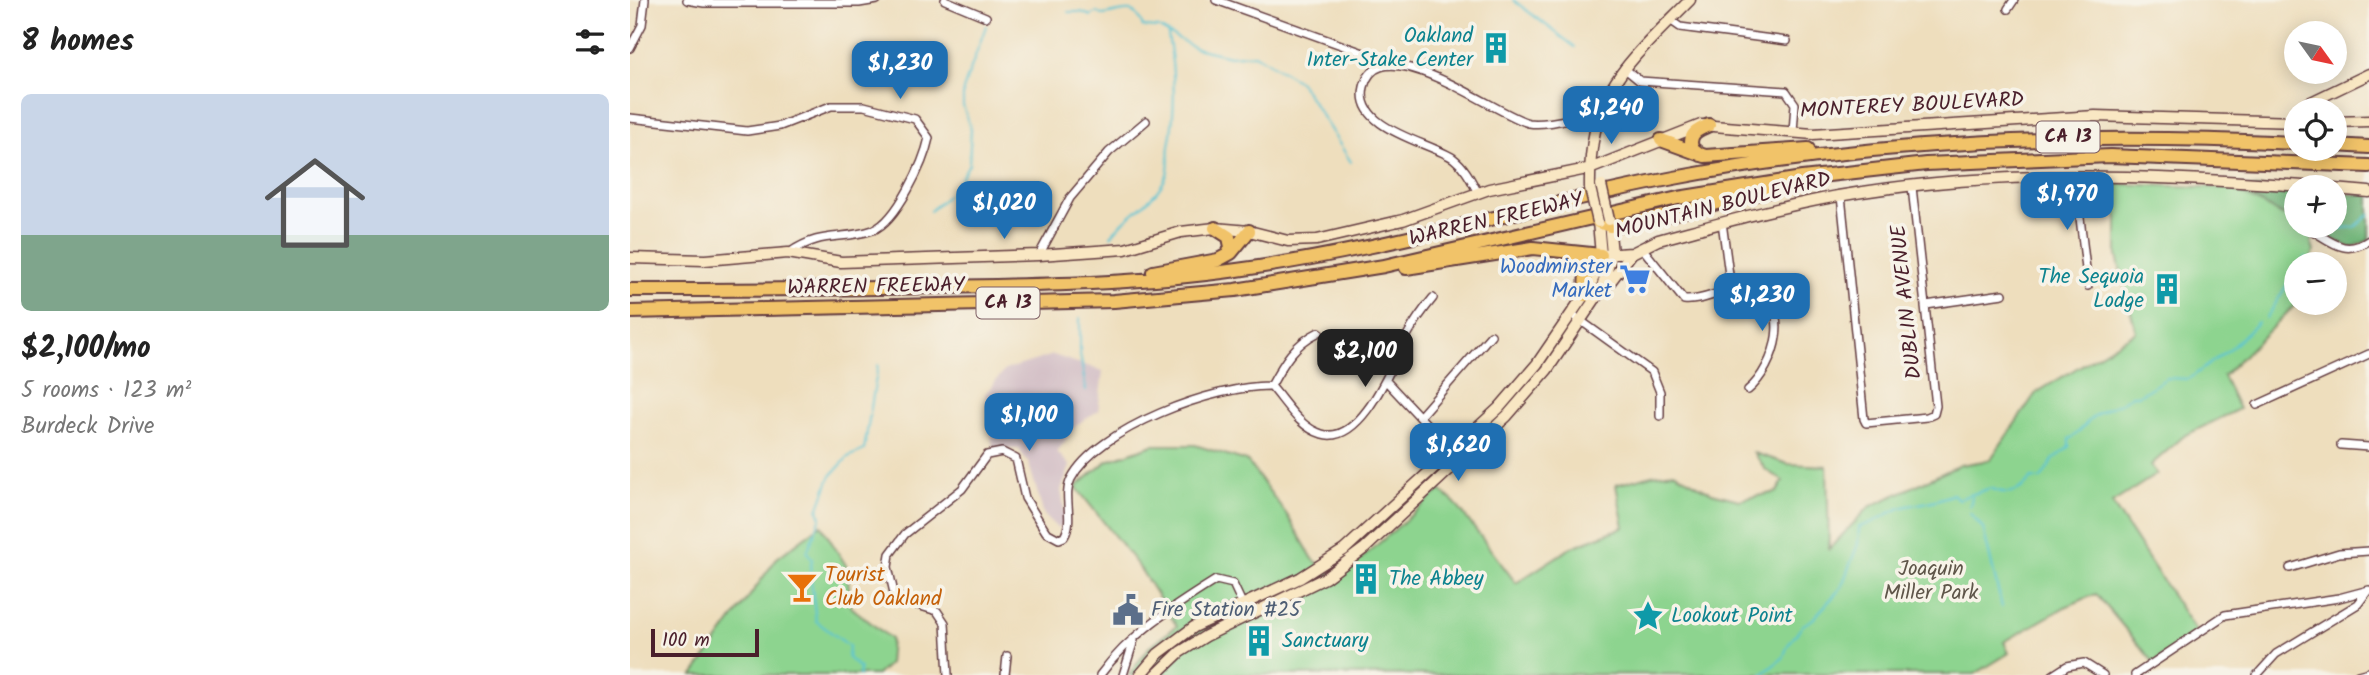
<!DOCTYPE html>
<html lang="en">
<head>
<meta charset="utf-8">
<style>
  body { margin:0; font-family:Kalam,sans-serif; background:#f2f2f2; color:#222; height:100vh; display:flex; flex-direction:column; font-size:26px; white-space:nowrap }
  * { box-sizing:border-box; margin:0 }
  p { font-size:23px; color:#767676 }
  .icon { flex:none; width:38px; height:38px; fill:none; stroke:currentColor; stroke-width:2; stroke-linecap:round; stroke-linejoin:round }
  .map { position:relative; flex:1; overflow:hidden }
  .drawer { display:flex; flex-direction:column; background:#fff; width:630px }
  .drawer>* { flex:none }
  .needle { width:46px; rotate:123deg }
  .buttons { position:absolute; left:1654px; top:21px; display:grid; gap:14px }
  .buttons a { display:grid; place-items:center; width:63px; height:63px; border-radius:50%; background:#fff; box-shadow:0 4px 18px #0003; font-size:35px }
  .scale { position:absolute; left:21px; bottom:18px; width:108px; box-sizing:border-box; padding-left:7px; border:4px solid #4a1f2b; border-top:0; font-size:19px; line-height:24px; white-space:nowrap; color:#4a1f2b; -webkit-text-stroke:5px #f7f3e8; paint-order:stroke }
  .price { position:absolute; translate:-50% -60px; padding:0 16px; border-radius:14px; background:#1f6fb2; color:#fff; font-size:23px; line-height:46px; filter:drop-shadow(0 2px 4px #0008) }
  .price::after { content:''; position:absolute; left:50%; top:42px; width:21px; height:16px; margin-left:-10px; background:inherit; clip-path:polygon(0 0,100% 0,50% 100%) }
  .price.selected { background:#222; color:#fff }
  ul { padding:0; list-style:none }
  li { display:grid; align-content:center; gap:14px; height:371px; padding:0 21px }
  li+li { border-top:2px solid #e0e0e0 }
  li span { display:grid; place-items:center; height:217px; border-radius:10px; color:#555 }
  li>.icon { margin-inline-start:auto }
  span .icon { width:126px; height:126px; fill:#fffc; stroke-width:1 }
  li b { font-size:30px }
  h2 { display:flex; justify-content:space-between; align-items:center; height:84px; padding:0 21px; font-size:30px }
  main { display:flex; flex:1; min-height:0 }
  .map>svg:first-child { display:block }
</style>
</head>
<body>
<main>
<section class="drawer">
<h2>8 homes<svg class="icon" aria-label="filters" viewBox="0 0 24 24"><path d="M4 7h16M4 17h16"/><circle cx="9" cy="7" r="2"/><circle cx="15" cy="17" r="2"/></svg></h2>
<ul>
<li><span style="background:linear-gradient(#c9d6e8 65%,#7fa58c 0)"><svg class="icon" aria-label="home" viewBox="0 0 24 24"><path d="M3 11l9-7 9 7M6 9v11h12V9"/></svg></span><div><b>$2,100/mo</b><p>5 rooms · 123 m²</p><p>Burdeck Drive</p></div></li>
</ul>
</section>
<div class="map">
<svg width="1739" height="675" viewBox="0 0 1739 675">
  <rect width="100%" height="100%" fill="#f7f3e8"/>
  <filter id="ink" filterUnits="userSpaceOnUse"><feTurbulence type="fractalNoise" baseFrequency=".0143" numOctaves="2"/><feDisplacementMap in="SourceGraphic" scale="14" xChannelSelector="R" yChannelSelector="G"/><feConvolveMatrix kernelMatrix="1 2 1 2 8 2 1 2 1" color-interpolation-filters="sRGB"/></filter>
  <filter id="wash" filterUnits="userSpaceOnUse"><feTurbulence type="fractalNoise" baseFrequency=".00686" numOctaves="4" result="noise"/><feDisplacementMap in="SourceGraphic" scale="28" xChannelSelector="R" yChannelSelector="G"/><feGaussianBlur stdDeviation="1.57" result="paint"/><feColorMatrix in="noise" values="0 0 0 0 0 0 0 0 0 0 0 0 0 0 0 0 0 1.4 0 .05"/><feComposite in="paint" operator="in"/></filter>
  <g filter="url(#wash)">
    <rect width="100%" height="100%" fill="#eedebd"/>
    <path fill="#d2bdc5" d="M423,355L473,371L468,411L446,425L427,452L440,466L431,490L436,520L428,529L414,515L399,464L389,449H363L355,394L375,370Z"/>
    <path fill="#8dd48f" stroke="#6c7a5d" stroke-width="2" d="M1487,184L1602,188L1666,222V226L1688,234L1681,241L1684,251L1680,264H1666V304L1593,376L1609,409L1554,436L1521,465L1527,474L1482,503L1566,632L1524,663L1466,594L1435,607L1374,642L1379,653L1345,674L499,675L520,646L547,626L509,567L446,487L477,461L523,445H565L617,461L657,515L683,559L708,579L810,490L825,503L886,583L942,547L994,527L986,485L1022,475L1044,472L1082,493L1109,500L1147,492L1153,481L1136,470L1124,453L1158,464L1197,466L1199,549L1239,507L1330,465L1360,460L1406,393L1506,332L1487,256Z
      M191,525L217,567L221,607L261,639L259,664L247,675H63L147,558Z"/>
    <path fill="#72b67a" stroke="#5e6a52" stroke-width="2" d="M1615,187L1666,190V222L1614,194Z
      M1705,193L1739,195V240L1722,248L1673,226H1704Z"/>
    <g fill="none" stroke-linecap="round" stroke-linejoin="round">
      <path stroke="#59c4d4" stroke-width="2" d="M883,0L945,47
        M438,12H451L461,16L467,12L472,15C493,14 503,0 513,27L529,28L565,48L600,56L625,54L670,82L721,162
        M300,211L324,190L339,164L341,129L333,106V90L356,26
        M1704,229L1725,227L1739,215
        M481,236C497,213 524,203 536,177C541,167 537,156 539,146C546,109 545,72 538,35
        M1670,264L1676,257
        M450,318V354L456,390
        M1636,319L1666,270
        M1340,506L1342,497
        M1340,513L1353,528L1372,607
        M229,675L230,668L218,658L219,646L186,621L180,571L182,559L177,552L191,517L188,510L200,477L218,457L234,450L248,365
        M1131,675L1153,658L1158,645L1173,625L1183,619L1211,588L1228,544L1229,527C1246,523 1257,512 1274,507C1291,503 1306,502 1323,494L1328,499L1361,488C1378,497 1390,492 1402,478L1411,479L1423,460L1439,447V439C1450,434 1454,424 1463,417C1478,405 1486,409 1502,395H1509L1537,378L1559,379L1601,348L1628,322"/>
    </g>
  </g>
  <g filter="url(#ink)">
    <g fill="none" stroke-linecap="round" stroke-linejoin="round">
      <defs>
        <path id="street" d="M57,0L74,3H229L247,0
          M315,0L356,17
          M586,0L764,64
          M1378,9L1384,0
          M1040,20L1050,27L1157,41
          M0,48L12,25L15,0
          M994,68L1010,81L1156,91L1165,104L1163,132
          M0,118L117,131L150,126L201,106H234L285,119L299,138C294,162 267,221 243,230C210,241 192,230 159,253
          M1445,175L1458,286
          M848,193C841,180 835,167 823,158C799,142 724,129 734,87C748,24 871,118 899,123C919,126 946,116 967,115
          M1211,196L1234,419L1236,423L1297,417L1304,414L1306,406L1282,187
          M1092,222L1101,290
          M1683,231C1703,243 1716,256 1739,240
          M1013,249L1054,300C1076,302 1097,285 1119,290C1166,301 1145,368 1118,390
          M409,255L440,198L479,152L516,121
          M1296,305L1373,294
          M947,318L1022,372L1030,392V416
          M757,382L830,460
          M641,386C654,362 664,344 689,332
          M1627,405L1739,354
          M791,415L861,335
          M1711,445L1739,447
          M1660,568L1709,553L1739,551
          M318,675L315,623L307,611L274,601L264,593L258,567L260,554L275,534L332,489L357,455L372,452L386,459L395,498L416,532L429,539L434,537C445,519 432,497 441,479C467,428 586,385 641,386C656,403 669,427 692,434C733,446 764,360 778,334C785,321 794,309 803,298
          M375,675L377,656
          M470,675C501,633 543,607 586,580L603,584L618,616
          M493,675L505,637
          M1423,675L1437,666L1454,663L1473,675
          M1505,675L1595,615L1709,598L1739,590
          M1627,675L1646,654L1728,604L1737,592
          M1728,675L1739,672"/>
        <path id="secondary" d="M1672,110L1679,103L1739,74
          M1704,122L1739,121
          M960,188C958,92 997,64 1060,0
          M1704,189L1739,192
          M971,255L1002,253L1028,240C1088,224 1147,207 1208,196C1367,168 1525,175 1685,187
          M0,258L75,260L158,253L211,262L409,255L495,249L551,232L585,228L619,231L658,241L687,240L773,220L859,189L962,168L1071,125L1183,134L1465,116L1666,122
          M977,286L1002,253
          M510,675L528,654L564,627L670,578L714,550L869,408L907,364L961,285L971,255L968,222
          M526,675L550,652L576,636L695,578L735,548L877,416L917,370L971,290L982,254L979,222"/>
        <path id="highway" d="M1031,140L1075,156L1178,149
          M1704,145L1739,147
          M1071,155L1062,148C1058,134 1067,130 1079,125
          M968,222L980,226L999,224L1139,191
          M585,228L599,237L601,247L598,254
          M942,252L956,266L955,295
          M776,268L903,248L971,255
          M523,272L588,260L601,253L619,231
          M0,290C104,290 208,289 312,287C411,285 509,284 607,270C755,250 898,206 1044,178C1251,139 1457,133 1666,143
          M0,312L484,301L605,290L754,266L1048,198L1172,178L1296,164L1480,156L1739,166"/>
      </defs>
      <use href="#street" stroke="#633c41" stroke-width="10"/>
      <use href="#secondary" stroke="#633c41" stroke-width="13"/>
      <use href="#highway" stroke="#633c41" stroke-width="16"/>
      <use href="#street" stroke="#fff" stroke-width="7"/>
      <use href="#secondary" stroke="#f9e7c3" stroke-width="10"/>
      <use href="#highway" stroke="#f1c369" stroke-width="12"/>
      <defs>
        <path id="secondary-bridge" d="M971,185L979,220
          M960,188L968,222"/>
      </defs>
      <use href="#secondary-bridge" stroke="#633c41" stroke-width="13" stroke-linecap="butt"/>
      <use href="#secondary-bridge" stroke="#f9e7c3" stroke-width="10"/>
    </g>
  </g>
  <defs>
    <symbol id="building-bare" viewBox="-9 -9 18 18"><path d="M-4-6H4V6H1V3H-1V6H-4ZM-2.5-4.3h1.7v1.8h-1.7ZM.8-4.3h1.7v1.8H.8ZM-2.5-1h1.7V.8h-1.7ZM.8-1h1.7V.8H.8Z" fill="#0f9aa8" stroke="#f7f3e8" stroke-width="2.5" paint-order="stroke"/></symbol>
    <symbol id="supermarket-bare" viewBox="-9 -9 18 18"><path d="M-6-5.5h2.5l.6 2H6L4.5 2H-2.5L-4.4-4H-6ZM-1.5 3.2a1.3 1.3 0 1 0 .1 0ZM3 3.2a1.3 1.3 0 1 0 .1 0Z" fill="#3f7fe0" stroke="#f7f3e8" stroke-width="2.5" paint-order="stroke"/></symbol>
    <symbol id="bar-bare" viewBox="-9 -9 18 18"><path d="M-6-5H6L.8 .8V4.5H3.5V6h-7V4.5H-.8V.8Z" fill="#e8710a" stroke="#f7f3e8" stroke-width="2.5" paint-order="stroke"/></symbol>
    <symbol id="civic-bare" viewBox="-9 -9 18 18"><path d="M-.6-6.5H3V-4.5H.6V-3L4-1V1h2V6H-6V1h2V-1L-.6-3ZM-1.2 2.5V6h2.4V2.5Z" fill="#5c6f8a" stroke="#f7f3e8" stroke-width="2.5" paint-order="stroke"/></symbol>
    <symbol id="sight-bare" viewBox="-9 -9 18 18"><path d="M0-6L1.8-2.2L6-1.7L2.9 1.2L3.7 5.4L0 3.3L-3.7 5.4L-2.9 1.2L-6-1.7L-1.8-2.2Z" fill="#0f9aa8" stroke="#f7f3e8" stroke-width="2.5" paint-order="stroke"/></symbol>
  </defs>
  <g fill-rule="evenodd">
    <use href="#building-bare" x="844" y="26" width="44" height="44"/>
    <use href="#supermarket-bare" x="983" y="257" width="44" height="44"/>
    <use href="#building-bare" x="1515" y="267" width="44" height="44"/>
    <use href="#building-bare" x="714" y="557" width="44" height="44"/>
    <use href="#bar-bare" x="150" y="565" width="44" height="44"/>
    <use href="#civic-bare" x="476" y="588" width="44" height="44"/>
    <use href="#sight-bare" x="996" y="594" width="44" height="44"/>
    <use href="#building-bare" x="607" y="619" width="44" height="44"/>
  </g>
  <g text-anchor="middle" dominant-baseline="central" stroke-width="7" stroke-linejoin="round" paint-order="stroke">
    <g fill="#f7f3e8" stroke="#7e5f64" stroke-width="2">
      <rect x="1406.5" y="121.5" width="63" height="31" rx="5"/>
      <rect x="346.5" y="287.5" width="63" height="31" rx="5"/>
    </g>
    <g font-size="19" font-weight="bold" fill="#4a1f2b">
      <text x="1438" y="137">CA 13</text>
      <text x="378" y="303">CA 13</text>
    </g>
    <g font-size="21" fill="#0d838f" stroke="#f7f3e8" text-anchor="start">
      <text x="843" y="36" text-anchor="end">Oakland<tspan x="843" dy="24">Inter-Stake Center</tspan></text>
      <text x="1514" y="277" text-anchor="end">The Sequoia<tspan x="1514" dy="24">Lodge</tspan></text>
      <text x="759" y="579">The Abbey</text>
      <text x="1041" y="616">Lookout Point</text>
      <text x="652" y="641">Sanctuary</text>
    </g>
    <g font-size="21" fill="#4a1f2b" stroke="#f7f3e8">
      <text transform="translate(1282 106) rotate(-3)">MONTEREY BOULEVARD</text>
      <text transform="translate(1093 206) rotate(-14)">MOUNTAIN BOULEVARD</text>
      <text transform="translate(866 220) rotate(-13)">WARREN FREEWAY</text>
      <text transform="translate(246 287) rotate(-1)">WARREN FREEWAY</text>
      <text transform="translate(1277 302) rotate(-96)">DUBLIN AVENUE</text>
    </g>
    <g font-size="21" fill="#366cbe" stroke="#f7f3e8" text-anchor="end">
      <text x="982" y="267">Woodminster<tspan x="982" dy="24">Market</tspan></text>
    </g>
    <g font-size="21" fill="#5e5549" stroke="#f7f3e8">
      <text x="1301" y="569">Joaquin<tspan x="1301" dy="24">Miller Park</tspan></text>
    </g>
    <g font-size="21" fill="#c56008" stroke="#f7f3e8" text-anchor="start">
      <text x="195" y="575">Tourist<tspan x="195" dy="24">Club Oakland</tspan></text>
    </g>
    <g font-size="21" fill="#4e5e75" stroke="#f7f3e8" text-anchor="start">
      <text x="521" y="610">Fire Station #25</text>
    </g>
  </g>
</svg>
<div class="buttons">
<a><svg class="needle" viewBox="-14 -14 28 28"><path d="M0-13l5 13h-10z" fill="#e53935"/><path d="M0 13l5-13h-10z" fill="#767676"/></svg></a>
<a><svg class="icon" aria-label="locate" viewBox="0 0 24 24"><circle cx="12" cy="12" r="6"/><path d="M12 2v4M12 18v4M2 12h4M18 12h4"/></svg></a>
<a>+</a>
<a>−</a>
</div>
<div class="scale">100 m</div>
<b class="price" style="left:270px;top:101px">$1,230</b>
<b class="price" style="left:981px;top:146px">$1,240</b>
<b class="price" style="left:1437px;top:232px">$1,970</b>
<b class="price" style="left:374px;top:241px">$1,020</b>
<b class="price" style="left:1132px;top:333px">$1,230</b>
<b class="price selected" style="left:735px;top:389px">$2,100</b>
<b class="price" style="left:399px;top:453px">$1,100</b>
<b class="price" style="left:828px;top:483px">$1,620</b>
</div>
</main>
</body>
</html>
